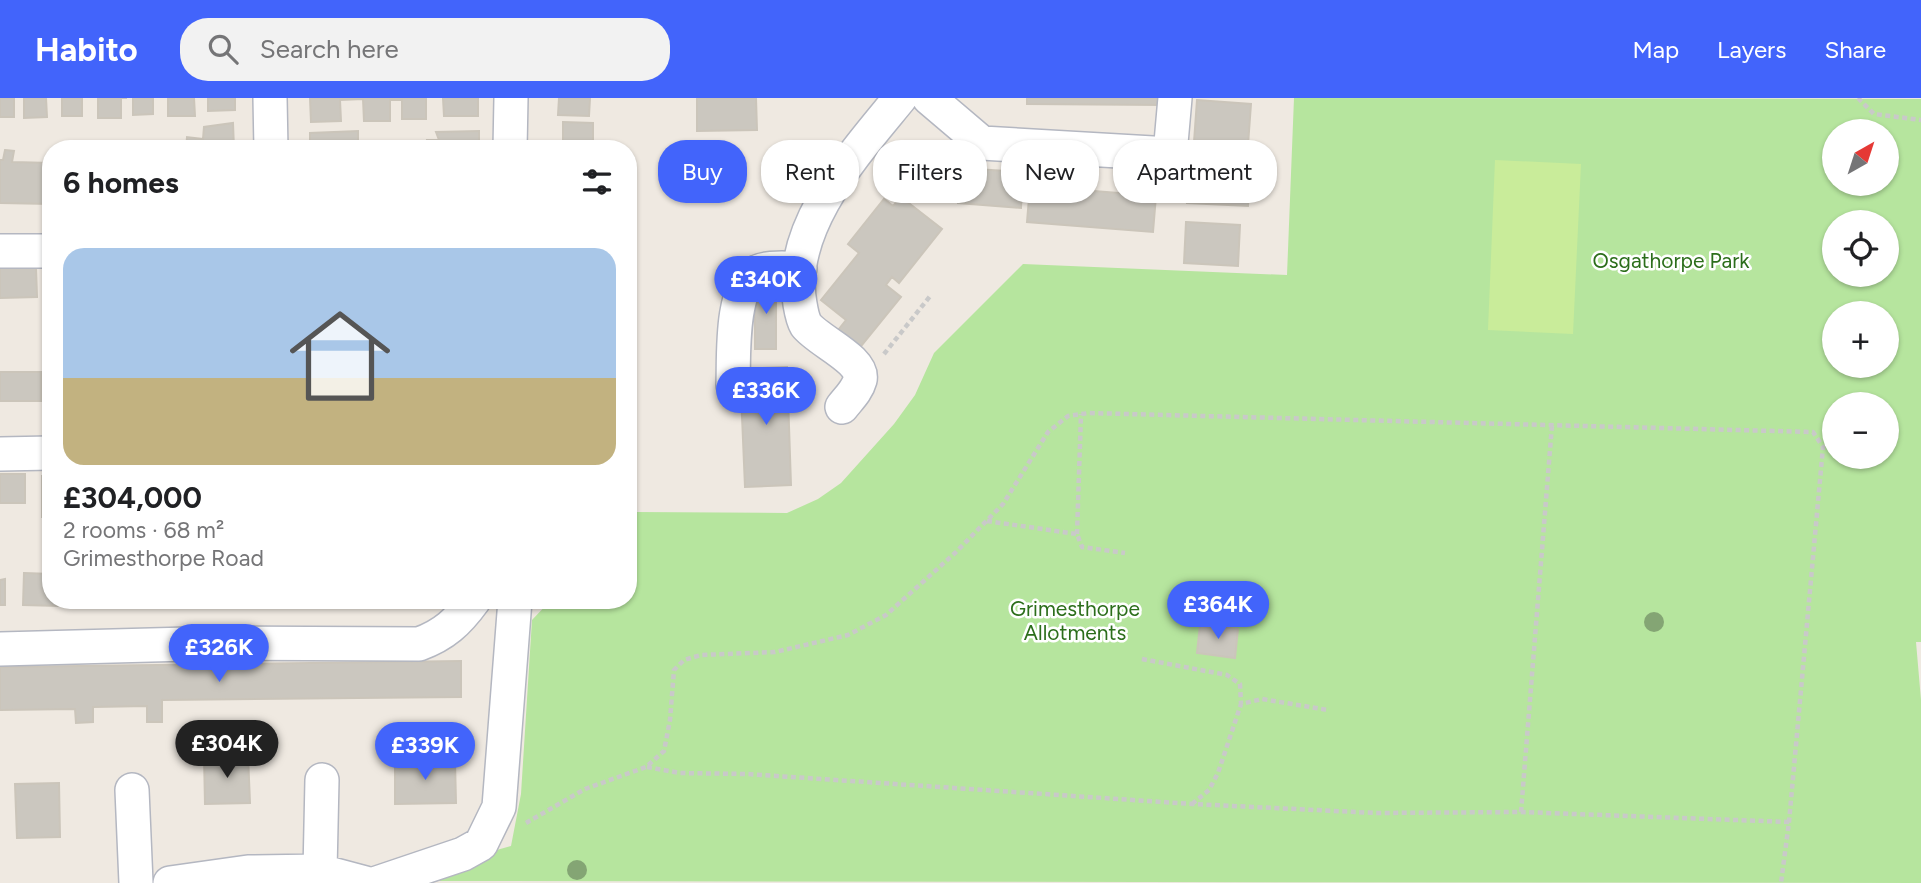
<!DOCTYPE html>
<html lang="en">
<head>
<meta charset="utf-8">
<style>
  body { margin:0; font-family:Figtree,sans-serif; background:#f2f2f2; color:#202124; height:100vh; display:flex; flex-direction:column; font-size:26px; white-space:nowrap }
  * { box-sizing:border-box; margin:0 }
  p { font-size:23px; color:#757577 }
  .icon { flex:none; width:38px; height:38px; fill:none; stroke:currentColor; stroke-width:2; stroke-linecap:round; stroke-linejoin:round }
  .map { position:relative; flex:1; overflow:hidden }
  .details { position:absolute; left:42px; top:42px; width:595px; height:469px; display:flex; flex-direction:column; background:#fff; border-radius:28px; box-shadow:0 2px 5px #0004 }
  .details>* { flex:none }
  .top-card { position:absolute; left:658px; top:42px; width:665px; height:63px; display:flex; gap:14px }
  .needle { width:46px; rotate:39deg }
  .fabs { position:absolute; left:1822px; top:21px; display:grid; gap:14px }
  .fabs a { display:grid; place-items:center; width:77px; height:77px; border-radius:50%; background:#fff; box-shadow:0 2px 5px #0004; font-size:35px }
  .price { position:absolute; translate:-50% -60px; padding:0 16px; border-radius:24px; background:#4264fb; color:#fff; font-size:23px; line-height:46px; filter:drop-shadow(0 2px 4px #0008) }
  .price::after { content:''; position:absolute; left:50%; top:42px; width:21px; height:16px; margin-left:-10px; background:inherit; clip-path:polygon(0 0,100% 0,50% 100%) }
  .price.current { background:#222; color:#fff }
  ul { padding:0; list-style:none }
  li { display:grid; align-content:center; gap:14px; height:371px; padding:0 21px }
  li span { display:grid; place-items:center; height:217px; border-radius:21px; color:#555 }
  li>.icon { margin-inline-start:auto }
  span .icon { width:126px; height:126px; fill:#fffc; stroke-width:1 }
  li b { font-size:30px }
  h2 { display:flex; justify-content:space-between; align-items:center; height:84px; padding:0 21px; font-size:30px }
  .tag { padding:0 24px; border-radius:28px; background:#fff; box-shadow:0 2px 5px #0004; font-size:24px; line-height:63px }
  .tag.current { background:#4264fb; color:#fff }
  header { display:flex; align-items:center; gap:42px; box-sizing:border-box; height:98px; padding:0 35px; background:#4264fb; color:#fff }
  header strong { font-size:33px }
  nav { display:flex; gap:38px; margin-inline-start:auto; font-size:24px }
  .search { width:490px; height:63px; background:#f2f2f2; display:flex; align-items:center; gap:18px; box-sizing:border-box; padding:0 24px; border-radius:28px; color:#757577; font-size:26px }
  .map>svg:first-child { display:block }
</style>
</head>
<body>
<header>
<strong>Habito</strong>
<div class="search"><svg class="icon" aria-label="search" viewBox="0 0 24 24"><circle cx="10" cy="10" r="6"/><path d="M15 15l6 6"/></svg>Search here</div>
<nav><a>Map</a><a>Layers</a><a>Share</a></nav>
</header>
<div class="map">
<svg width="1921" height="785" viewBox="0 0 1921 785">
  <rect width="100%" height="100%" fill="#efe9e1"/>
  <path fill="#b6e59e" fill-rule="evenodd" d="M1294,0L1921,1V544H1916L1921,602V785L430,783L472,759L511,748L521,696L532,522L551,502H628V436L634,414L787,415L818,401L841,385L894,326L915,297L934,255L1023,166L1287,177ZM1834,33H1886V86H1834ZM1834,124H1886V177H1834ZM1834,215H1886V268H1834ZM1834,306H1886V359H1834Z"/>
  <path fill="#c9ec9a" d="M1495,62L1581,66L1573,236L1488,232Z"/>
  <path fill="#cbc7bf" stroke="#cbc5ba" stroke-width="2" d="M0,0H14V19H0Z
    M24,0H46L47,19L24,20Z
    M62,0H82V18H62Z
    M98,0H127H121V20H98Z
    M133,0H153V16L133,17Z
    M168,0H194L195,18H168Z
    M208,0H235V12L208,13Z
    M310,0H426V21H402V2H390V23H364L363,1L340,2L341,23L311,24Z
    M443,0H478V18H444Z
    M559,0H590L589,18L558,17Z
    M697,0H756L757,32L697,33Z
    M1027,0H1163V7L1027,6Z
    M1197,2L1251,6L1248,47L1194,44Z
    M563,24L593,25V51H563Z
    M233,25L234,51H186L187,39L203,41L204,29Z
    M358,33V47L345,48V51H310V35Z
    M479,33V51H428L427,42H439L436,34Z
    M5,52L14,53L12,64L51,65V106L0,105V62H3Z
    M1189,62L1251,65L1248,108L1187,105Z
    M960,70L1023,74L1021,110L958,105Z
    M1030,88L1156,98L1153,134L1027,124Z
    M901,99L942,131L899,185L892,179L886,187L901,199L857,253L835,236L846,222L821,202L859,155L848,146L884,101L893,108Z
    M1186,124L1240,127L1238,168L1184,165Z
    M36,169L37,199L0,200V170Z
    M755,186H776V251H755Z
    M787,269L791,387L745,389L740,271Z
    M0,274H41V303H0Z
    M0,376H25V405H0Z
    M42,378H51V419H42Z
    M24,475L51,476V502H59V508L23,507Z
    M5,481V507H0V482Z
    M81,502H118V507L81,506Z
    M137,502H204L203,507L137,506Z
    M211,502H299V503L211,505Z
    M1200,527L1238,531L1235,560L1197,555Z
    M461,563V599L162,602V624H147V608L93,609V624L76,625L75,611L0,612V569Z
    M248,657L250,705L205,706L204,658Z
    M395,663H455L456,705L395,706Z
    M59,685L60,739L17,740L15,686Z"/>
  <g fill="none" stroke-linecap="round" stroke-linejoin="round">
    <defs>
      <path id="minor" d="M270,0L271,51
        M929,0L982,45L1170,56L1175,0
        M510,51L511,0
        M0,153H51
        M733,287C734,259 730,190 757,174C768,168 788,171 800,170
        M842,309C848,301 857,293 860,282C865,262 818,243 806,227C803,222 801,212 800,206C786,130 856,54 900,0
        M0,356L51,355
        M0,551L226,545L419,546C444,537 458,524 474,502
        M132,692L136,785
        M320,773L322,682
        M170,785L248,774L320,773L365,785
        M377,785L463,756L481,746L499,709L515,502"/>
    </defs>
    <use href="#minor" stroke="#b4b7c1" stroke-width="36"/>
    <path stroke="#c9c9c9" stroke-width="4.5" stroke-dasharray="5 3.5" stroke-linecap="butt" d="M1858,0L1874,16L1921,22
      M896,51L941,89
      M884,256L931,197
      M987,423L1077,436L1082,449L1125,455
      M1077,436L1081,316
      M1142,561L1227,577L1240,586L1241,606
      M647,669L680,675L747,676L1192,706L1376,715L1521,714L1789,724
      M1192,706L1209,692L1218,675L1241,606L1262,601L1328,612
      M1521,714L1552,327
      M526,725L585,691L646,669L664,653L670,622L674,572L684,562L701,557L775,554L848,537L886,517L955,455L1003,406L1048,334L1068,318L1089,315L1813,334L1823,349L1789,724L1781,785"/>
    <use href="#minor" stroke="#fff" stroke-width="33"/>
  </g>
  <g fill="#84a574">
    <circle cx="1654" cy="524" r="10"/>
    <circle cx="577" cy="772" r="10"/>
  </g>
  <g text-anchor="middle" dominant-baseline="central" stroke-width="5" stroke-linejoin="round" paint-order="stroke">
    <g font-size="21" fill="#2c6e1b" stroke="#fff">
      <text x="1671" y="162">Osgathorpe Park</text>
      <text x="1075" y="510">Grimesthorpe<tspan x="1075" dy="24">Allotments</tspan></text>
    </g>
  </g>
</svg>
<div class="fabs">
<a><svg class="needle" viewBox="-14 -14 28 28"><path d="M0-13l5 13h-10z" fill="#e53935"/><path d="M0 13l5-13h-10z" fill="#757577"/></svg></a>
<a><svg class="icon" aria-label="locate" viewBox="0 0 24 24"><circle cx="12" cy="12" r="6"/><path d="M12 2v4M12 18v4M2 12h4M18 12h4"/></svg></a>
<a>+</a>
<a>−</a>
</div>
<b class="price" style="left:766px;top:218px">£340K</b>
<b class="price" style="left:766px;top:329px">£336K</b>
<b class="price" style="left:1218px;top:543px">£364K</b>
<b class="price" style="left:219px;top:586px">£326K</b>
<b class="price current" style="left:227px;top:682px">£304K</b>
<b class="price" style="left:425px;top:684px">£339K</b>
<div class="top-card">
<a class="tag current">Buy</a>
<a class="tag">Rent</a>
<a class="tag">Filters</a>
<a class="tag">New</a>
<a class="tag">Apartment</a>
</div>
<section class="details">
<h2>6 homes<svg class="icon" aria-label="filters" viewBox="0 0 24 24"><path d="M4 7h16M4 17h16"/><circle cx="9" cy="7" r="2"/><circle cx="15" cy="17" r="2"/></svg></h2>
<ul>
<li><span style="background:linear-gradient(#a9c7e8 60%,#c2b280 0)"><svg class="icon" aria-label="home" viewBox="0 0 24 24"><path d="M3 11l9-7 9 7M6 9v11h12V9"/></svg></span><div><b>£304,000</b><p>2 rooms · 68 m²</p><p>Grimesthorpe Road</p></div></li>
</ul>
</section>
</div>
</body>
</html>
